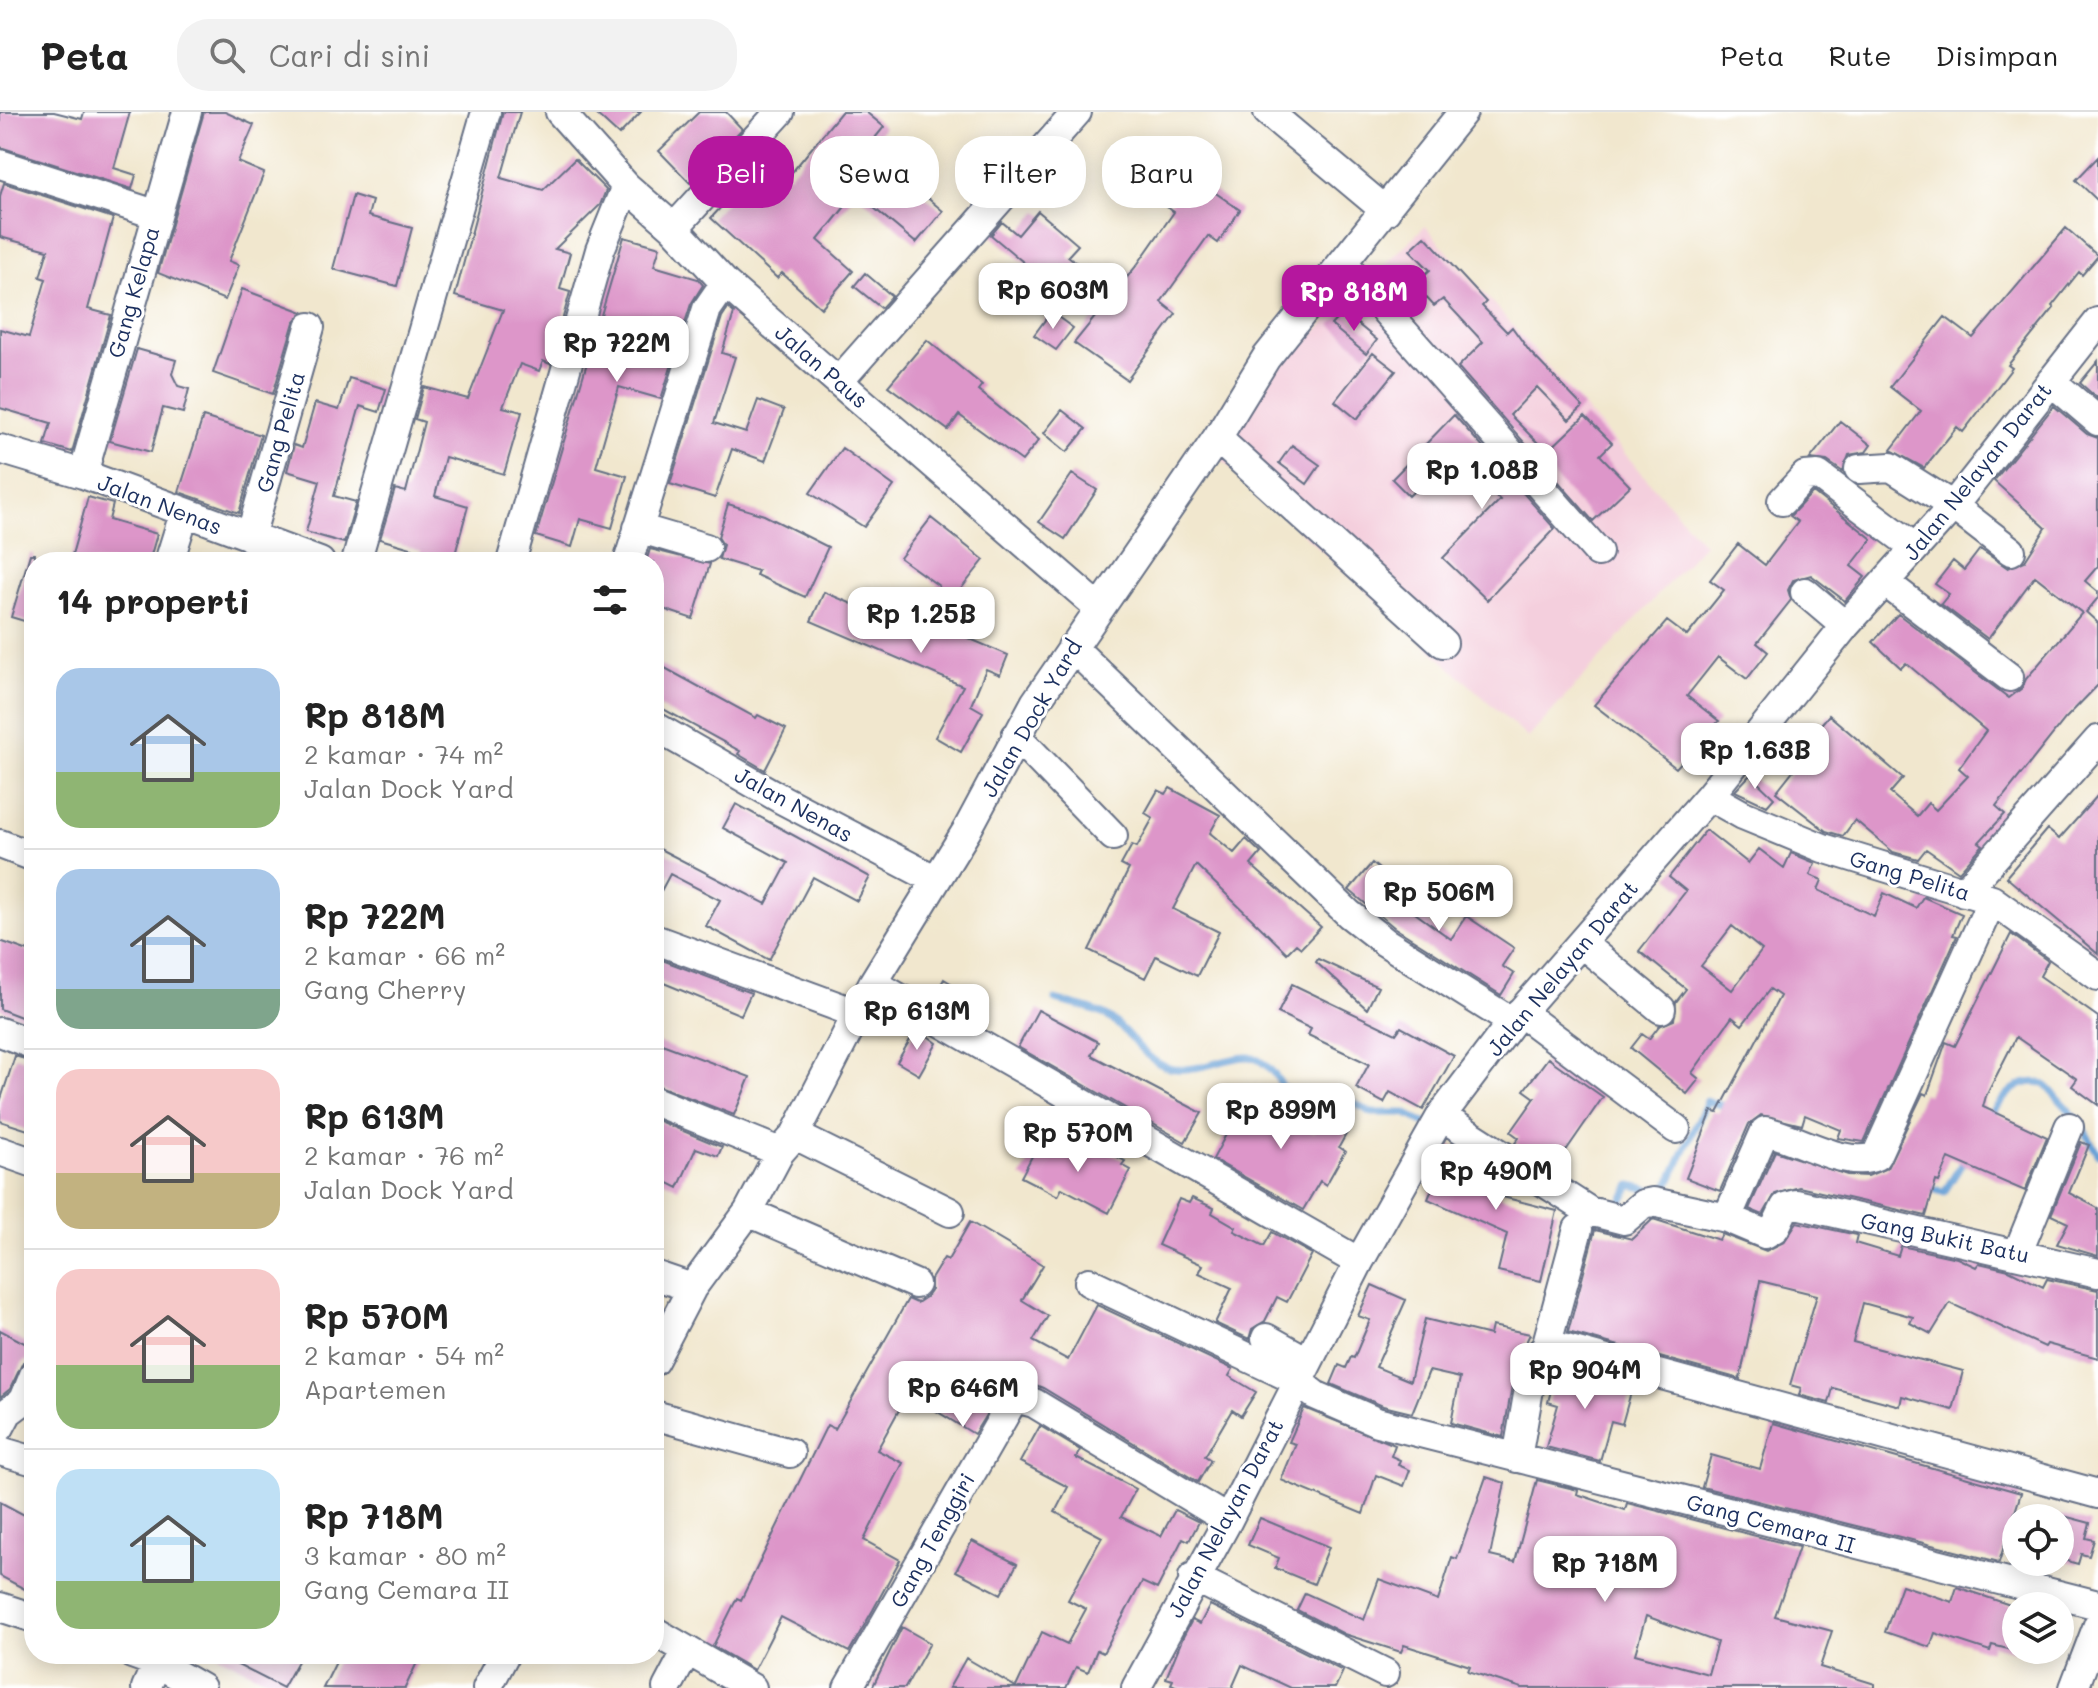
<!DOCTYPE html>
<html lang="id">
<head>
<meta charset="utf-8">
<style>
  body { margin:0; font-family:Mali,sans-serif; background:#f2f2f2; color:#222; height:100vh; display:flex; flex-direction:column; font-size:30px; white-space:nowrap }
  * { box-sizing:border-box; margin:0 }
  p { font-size:26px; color:#767676 }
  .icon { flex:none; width:44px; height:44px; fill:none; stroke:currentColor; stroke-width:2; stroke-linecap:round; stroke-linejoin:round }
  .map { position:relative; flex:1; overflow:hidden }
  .panel { position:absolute; left:24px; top:440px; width:640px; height:1112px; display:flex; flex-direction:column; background:#fff; border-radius:32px; box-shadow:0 4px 20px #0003 }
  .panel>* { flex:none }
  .hud { position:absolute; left:688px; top:24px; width:760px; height:72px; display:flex; gap:16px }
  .fabs { position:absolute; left:2002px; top:1392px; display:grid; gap:16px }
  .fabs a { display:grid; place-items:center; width:72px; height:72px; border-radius:50%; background:#fff; box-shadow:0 4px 20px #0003; font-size:40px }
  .price { position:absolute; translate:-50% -68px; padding:0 18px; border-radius:16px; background:#fff; color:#222; font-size:26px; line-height:52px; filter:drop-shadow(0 2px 4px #0008) }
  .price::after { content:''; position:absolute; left:50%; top:48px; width:24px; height:18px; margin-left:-12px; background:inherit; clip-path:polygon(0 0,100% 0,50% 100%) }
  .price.selected { background:#b5179e; color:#fff }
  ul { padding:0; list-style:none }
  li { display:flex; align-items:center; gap:24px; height:200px; padding:0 32px }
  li+li { border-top:2px solid #e0e0e0 }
  li span { display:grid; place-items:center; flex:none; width:224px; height:160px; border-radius:24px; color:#555 }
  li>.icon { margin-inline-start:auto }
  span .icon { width:96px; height:96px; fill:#fffc; stroke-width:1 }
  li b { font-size:34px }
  h2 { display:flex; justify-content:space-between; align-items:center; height:96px; padding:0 32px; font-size:34px }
  .chip { padding:0 28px; border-radius:32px; background:#fff; box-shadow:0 4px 20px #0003; font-size:28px; line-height:72px }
  .chip.selected { background:#b5179e; color:#fff }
  header { display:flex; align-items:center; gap:48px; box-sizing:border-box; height:112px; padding:0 40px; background:#fff; border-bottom:2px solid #e0e0e0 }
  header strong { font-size:38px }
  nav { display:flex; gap:44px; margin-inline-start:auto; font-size:28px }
  .search { width:560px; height:72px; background:#f2f2f2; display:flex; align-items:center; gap:20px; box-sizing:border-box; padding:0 28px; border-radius:32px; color:#767676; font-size:30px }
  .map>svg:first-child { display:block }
</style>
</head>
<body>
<header>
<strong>Peta</strong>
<div class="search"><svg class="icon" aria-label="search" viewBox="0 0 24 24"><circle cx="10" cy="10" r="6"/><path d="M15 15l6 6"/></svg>Cari di sini</div>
<nav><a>Peta</a><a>Rute</a><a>Disimpan</a></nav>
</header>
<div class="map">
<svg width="2098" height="1576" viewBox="0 0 2098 1576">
  <rect width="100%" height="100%" fill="#fff"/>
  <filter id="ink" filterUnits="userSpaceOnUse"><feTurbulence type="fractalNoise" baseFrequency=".0125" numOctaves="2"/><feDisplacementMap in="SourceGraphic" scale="16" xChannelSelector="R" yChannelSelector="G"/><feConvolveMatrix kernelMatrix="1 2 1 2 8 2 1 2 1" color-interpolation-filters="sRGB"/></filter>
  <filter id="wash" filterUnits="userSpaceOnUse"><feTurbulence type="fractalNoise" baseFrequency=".006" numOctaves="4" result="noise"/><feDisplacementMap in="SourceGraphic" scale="32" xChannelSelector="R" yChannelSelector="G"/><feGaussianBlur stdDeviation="1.8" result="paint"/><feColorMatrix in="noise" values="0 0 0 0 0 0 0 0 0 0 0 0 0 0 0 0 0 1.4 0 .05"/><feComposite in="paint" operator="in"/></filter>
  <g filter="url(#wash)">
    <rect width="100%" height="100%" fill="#f1e7ce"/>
    <path fill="#f4cfdd" d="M1425,114L1704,432L1528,626L1202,330Z"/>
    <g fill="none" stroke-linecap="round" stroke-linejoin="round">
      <path stroke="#67a0d6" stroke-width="7" d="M1055,888C1072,893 1093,896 1108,905C1130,919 1143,948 1169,956C1194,963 1238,940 1254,946C1278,955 1282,984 1304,997L1341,984L1372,1001H1405L1427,1012
        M1989,1005C2003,986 2018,964 2045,972L2079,1009L2098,1042
        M1925,1074L1944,1080L1967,1044
        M1616,1101L1631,1073L1660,1080L1668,1074L1707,989L1731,996"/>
    </g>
    <g id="blocks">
      <path fill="#dd96c9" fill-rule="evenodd" d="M0,0H54L82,7L84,0H130L114,56L136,63L132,77L0,35Z
        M204,0H225L254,13L238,50L264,61L229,149L239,153L225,188L158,161Z
        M503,0H520L501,66L543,78L575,47L606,78L600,93L555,137L570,141L560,177L570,180L550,252L543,249L539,259L520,252L503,295L522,300L504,362L445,345L435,384L468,394L453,450H432L419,447L421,439L380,427L395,377L406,380L424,310L415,307L424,275L468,287L503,198L455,184Z
        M594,0H641L619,23Z
        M699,0H726L742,17L690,71L659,39Z
        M841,0H866L884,15L875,26L883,33L875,42L943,99L916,131L856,81L818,128L853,159L821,196L782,161L777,166L711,106L749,65L757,73L776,51L789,64Z
        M2098,45V89L2076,68Z
        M1190,63L1240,98L1218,131L1208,124L1161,190L1176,202L1127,268L1074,231L1137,153L1174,100L1167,95Z
        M4,71L113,106L88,197L111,203L72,340L45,332L51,311L0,296V217L29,225L46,167L40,165L48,138L0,125V84Z
        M353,83L372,89L368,104L412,116L397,174L333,157Z
        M1038,99L1078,133L1068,144L1082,155L1060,181L991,123L1002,110L1018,123Z
        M2066,116L2098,144L2082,163L2079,160L2052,194L2054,196L2008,253L2012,256L1963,320L1957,315L1924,356L1891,338L1921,299L1890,275L1945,205L1973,226Z
        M1425,124L1486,190L1482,194L1507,220L1512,215L1530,240L1583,295L1569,308L1537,275L1510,303L1547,340L1585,304L1612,331L1600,343L1630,374L1593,409L1458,255L1483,230L1443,187L1434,194L1414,172L1430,158L1410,138Z
        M624,125L660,135L654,154L698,167L703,173L691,192L661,287L619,275L596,355L627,364L612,416L580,407L572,435L536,424Z
        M865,161L892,184L881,196L854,174Z
        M242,177L303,200L294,210L273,282L213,261Z
        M728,196L734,201L722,241L735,245L714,311L746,321L758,288L784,298L765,349L732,337L715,386L670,372L722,205Z
        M1051,200L1073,216L1056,238L1034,223Z
        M1343,200L1377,228L1366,242L1331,213Z
        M927,228L982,273L978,278L1039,328L1022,349L959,303L948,318L888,274Z
        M137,237L176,248L172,262L178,274L189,277L183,301L163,296L151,340L110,329Z
        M1373,241L1396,259L1357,307L1335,289Z
        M2098,249V287L2080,271Z
        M349,266L386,277L379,300L360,294L334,384L356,390L344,431L306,420L320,369L287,359L294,333L302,336L315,291L339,298Z
        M2054,294L2087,322L2098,326V454L2085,469L2098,480V486L2086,500L2098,511V573L2065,607L1996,694L2005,702L1979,730L1983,733L1959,760L1926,737L1918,747L1893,740L1855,708L1843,724L1826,719L1776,680L1810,637L1804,632L1829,603L1903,666L1890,681L1917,704L1928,691L1936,698L1968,664L1959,656L1986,619L1906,551L1901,556L1873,530L1898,502L2009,586L2022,576L2026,567L2082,501L2035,464L1988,527L1941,492L1949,482L1935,472L1953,449L1964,458L1980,437L2008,456L2025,449L2046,416L1994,369Z
        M1062,298L1086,317L1067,340L1044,321Z
        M1454,303L1555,417L1487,488L1443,446L1500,388L1451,342L1409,384L1392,367Z
        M203,305L261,323L239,401L179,380Z
        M1840,309L1871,333L1866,340L1849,343L1843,360L1827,349L1810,347Z
        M1292,333L1320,353L1307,372L1279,351Z
        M842,336L894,374L864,415L810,381Z
        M1072,362L1097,378L1065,427L1039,410Z
        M1813,380L1872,427L1851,454L1865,465L1845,489L1811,463L1793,468L1788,478L1791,488L1757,531L1768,540L1747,567L1718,545L1687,584L1719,609L1676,656L1594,593L1667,509L1687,524L1724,478L1710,468L1738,432L1765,453L1798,410L1790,404Z
        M88,385L113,392L109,408L157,422L149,450H70Z
        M728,392L764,403L828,435L805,485L756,463L758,459L719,447L723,433L718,425Z
        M931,406L984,448L949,492L935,482L939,474L900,446Z
        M650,437L710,452L693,507L654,494V450H646Z
        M30,442H34V512L11,505Z
        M824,480L890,508L895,495L1008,543L1000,563L986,557L971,593L983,600L961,640L935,625L963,574L811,509Z
        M654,550L756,606L758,603L786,617L765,658L738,642L740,639L654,592Z
        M1750,663L1774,686L1767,694L1735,679Z
        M1170,676L1220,703L1210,721L1234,741L1246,727L1261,741L1251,753L1321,815L1301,836L1296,832L1287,841L1196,753L1173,797L1219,820L1197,864L1156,844L1145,866L1089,838L1129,757L1121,753L1132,733L1137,735L1153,706L1145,701L1158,678L1166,682Z
        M2098,683V842L2006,765L2047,717L2059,727Z
        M736,692L870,765L857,789L813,765L769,848L706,814L720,788L670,762L654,792V734L766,792L788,751L723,716Z
        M1706,718L1748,751L1759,737L1784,756L1791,741L1815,751L1810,763L1822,768L1818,778L1874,804L1884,781L1916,796L1923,785L1962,802L1953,823L1957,824L1864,1030L1838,1026L1841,1018L1805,1003L1802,1013L1761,1003L1749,1012L1720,1079L1686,1066L1712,999L1718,1001L1780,884L1770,877L1742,913L1732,905L1692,961L1699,967L1687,982L1631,936L1642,922L1649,927L1659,914L1674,908L1676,890L1686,877L1639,839L1686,779L1669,765ZM1732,814L1762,838L1732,878L1701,854Z
        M1372,751L1399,774L1390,783L1451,827L1466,804L1514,836L1502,854L1514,862L1501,883L1395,816L1349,778Z
        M2011,822L2048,849L2040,864L2098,905V993L2072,974L2077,967L2016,925L1986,984L1983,995L2047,1025L2025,1079L1949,1046L1939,1070L1936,1069L1926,1104L1799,1075L1775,1082L1763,1103L1749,1097L1775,1039L1847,1063L1868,1064L1887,1056L1923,981L1927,983L1946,930L1955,934Z
        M0,829L34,841V910L0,897Z
        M654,845L751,881L741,903L654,867Z
        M1318,847L1378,875L1367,897L1316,850Z
        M944,867L962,878L951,896L933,886Z
        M1292,872L1396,922L1401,915L1454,944L1423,998L1390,980L1384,991L1356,976L1369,952L1308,923L1311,917L1278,901Z
        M1038,898L1098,930L1091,943L1202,1001L1185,1030L1018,935Z
        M917,916L937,931L919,963L897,950Z
        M654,929L750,965L734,1003L654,972Z
        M15,944L34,950V1020L0,1009V990Z
        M1548,946L1603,985L1554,1056L1515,1031L1519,1026L1511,1020L1535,986L1524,978Z
        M1249,979L1279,995L1276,1001L1314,1021L1324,1004L1349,1017L1339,1035L1345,1039L1326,1073L1320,1069L1303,1098L1213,1047Z
        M654,1007L722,1035L718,1044L696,1036L678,1076L654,1064Z
        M1041,1027L1081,1048L1087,1035L1098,1041L1101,1036L1125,1049L1122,1053L1131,1058L1109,1101L1062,1076L1058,1084L1021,1065Z
        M2081,1030L2089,1033L2069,1081L2098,1096V1144L2057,1132L2068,1111L2051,1103Z
        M1450,1033L1507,1066L1499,1084L1557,1099L1541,1169L1498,1159L1507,1122L1428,1087Z
        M1192,1086L1214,1096L1212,1101L1236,1115L1234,1119L1264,1134L1272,1120L1312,1142L1287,1190L1277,1185L1265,1209L1252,1217L1249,1227L1215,1211L1232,1176L1199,1161L1203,1153L1158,1133L1179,1087L1189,1091Z
        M1653,1107L1719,1128L1722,1122L1766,1139L1784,1130L1797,1110L1857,1123L1855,1131L1898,1144L1901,1134L1957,1146L1976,1155L1979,1151L2009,1158L2043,1175L2047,1167L2098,1178V1246L2047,1232L2045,1235L1950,1191L1931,1222L1910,1211L1913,1205L1863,1191L1853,1230L1963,1259L1953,1298L1902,1284L1900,1294L1833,1276L1829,1291L1799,1283L1801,1276L1790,1273L1817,1183L1760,1169L1740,1267L1568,1220L1595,1118L1632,1127Z
        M970,1110L1043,1153L1022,1188L1048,1204L1033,1229L1068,1248L1097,1193L1233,1257L1229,1264L1256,1280L1241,1304L1232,1298L1205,1344L1211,1348L1198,1370L1043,1276L1011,1263L974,1322L913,1285L910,1290L905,1287L877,1338L903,1351L864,1428L900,1448L873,1498L849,1540L781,1505L754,1558L713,1534L737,1486L741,1488L827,1313L835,1317L908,1187L917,1191L926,1185L931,1178V1167L944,1146L948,1148Z
        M1372,1173L1406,1188L1376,1255L1410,1269L1425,1207L1490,1223L1492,1214L1530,1222L1516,1251L1503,1325L1451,1311L1460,1266L1429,1259L1412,1301L1383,1294L1331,1272L1339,1253L1346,1256L1351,1245L1354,1246L1370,1208L1358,1204Z
        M0,1218L34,1236V1246L23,1250L10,1277L0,1285Z
        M1558,1252L1633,1273L1622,1312L1611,1309L1600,1349L1546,1335L1558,1293L1548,1290Z
        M1304,1296L1395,1333L1391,1344L1400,1348L1398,1353L1410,1358L1404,1374L1376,1363L1363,1402L1281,1368L1296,1332L1289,1330Z
        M1773,1311L2021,1381L1999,1450L1702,1375L1711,1343L1760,1357Z
        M1040,1314L1080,1338L1076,1346L1136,1377L1121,1405L1161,1424L1175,1398L1199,1410L1189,1429L1183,1426L1157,1477L1142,1470L1103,1541L1097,1538L1088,1560L1076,1555L1066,1576H949L966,1546L1016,1575L1042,1520L1067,1532L1086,1497L1068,1488L1102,1425L1055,1400L1068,1375L1020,1350Z
        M1486,1365L1505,1371L1490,1444L1515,1450L1537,1368L1578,1378L1577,1382L1625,1398L1627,1391L1799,1435L1775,1504L1832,1519L1820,1555L1875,1572V1576H1522L1468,1559L1470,1554L1404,1533L1401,1540L1344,1522L1297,1498L1305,1481L1364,1508L1379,1467L1438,1489L1452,1445L1457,1447ZM1646,1504L1717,1530L1708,1562L1635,1542Z
        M0,1390L34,1408V1482L0,1464Z
        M2060,1403L2090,1411L2086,1426L2094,1428L2089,1444L2081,1442L2078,1452L2060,1447Z
        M1260,1406L1329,1435L1314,1472L1275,1456L1279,1446L1248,1433Z
        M972,1429L1017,1452L1001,1482L956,1459Z
        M1902,1473L1952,1490L1957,1475L2016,1495V1539L1992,1533L1990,1539L1935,1521L1930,1535L1885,1520Z
        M1210,1493L1343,1559L1335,1576H1291L1242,1553L1232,1576H1180L1171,1572L1173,1568L1166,1566L1183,1525L1192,1508L1200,1512Z
        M902,1515L930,1531L905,1576H872Z
        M216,1542H302L283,1576Z
        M340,1542H421L405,1576H323Z"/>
    </g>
  </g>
  <g filter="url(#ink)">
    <use href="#blocks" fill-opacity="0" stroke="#666f85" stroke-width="2"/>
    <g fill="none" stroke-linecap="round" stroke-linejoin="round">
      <defs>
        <path id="minor" d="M560,0L626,74L674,116L725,171L1098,495
          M1268,0L1386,99
          M0,52L155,102
          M674,116L780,0
          M1343,151L1598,440
          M839,269L1077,0
          M2051,269L2098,309
          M1217,326L1443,531
          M0,337L83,362L320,450
          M1859,357L1891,355L1953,394L2011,439
          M83,362L187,0
          M1782,389L1805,364L1818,363L1914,435
          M638,416L706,436
          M250,425L310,215
          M169,450L184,402
          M356,450L486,0
          M511,450L600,138L626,74
          M628,450L707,197L725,171
          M1886,471L2009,565
          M1805,480L1845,514
          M1072,535L1349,802L1385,830L1512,910
          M654,614L783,688L936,768
          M1016,624L1113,724
          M1709,684L1743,703L1823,736L1992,788L2098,864
          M0,732L34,745
          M1964,780L2098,628
          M654,827L858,902
          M1581,831L1661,897
          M873,871L1359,1150
          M1520,900L1676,1017
          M0,920L34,933
          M654,989L780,1040
          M1441,1004L1589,1099L1624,1108L1643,1092L1653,1090L1727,1106L1765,1122L1775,1116L1785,1095L1796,1092L2098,1161
          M795,1023L950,1100
          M0,1039L34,1051
          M748,1100L915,1172
          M1727,1106L1765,1019C1794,1024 1847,1058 1876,1044L1992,788
          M2018,1140L2069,1015
          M654,1163L692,1176
          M1089,1170L1296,1268L1315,1283L1377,1310L2098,1493
          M1266,1226L1307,1249
          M1546,1235L1578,1117
          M654,1249L692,1176L748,1100L780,1040L795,1023L873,871L967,718L1035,591L1217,326L1266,246L1463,0
          M654,1303L790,1341
          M0,1315L8,1300L24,1288L34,1263
          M0,1339L34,1349
          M1517,1346L1533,1254C1538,1240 1543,1235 1559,1235L2098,1382
          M1193,1465L1385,1561
          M0,1495L34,1506
          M654,1519L752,1576
          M132,1542L157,1551L201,1576
          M146,1576L157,1551
          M487,1576L505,1542
          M667,1576L687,1538
          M848,1576L1012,1290L1019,1287L1034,1291L1228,1408
          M1136,1576L1228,1408L1359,1150L1441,1004L1512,910L1709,684L1845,514L1953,394L2098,210
          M2074,1576L2098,1513"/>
      </defs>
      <use href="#minor" stroke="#666f85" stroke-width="32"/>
      <use href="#minor" stroke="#fff" stroke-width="28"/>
    </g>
  </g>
  <g text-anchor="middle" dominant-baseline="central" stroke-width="6" stroke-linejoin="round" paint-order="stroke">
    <g font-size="22" fill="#1b2f5e" stroke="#fff">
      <text transform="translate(133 180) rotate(-74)">Gang Kelapa</text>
      <text transform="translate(822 254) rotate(41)">Jalan Paus</text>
      <text transform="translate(280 320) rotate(-74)">Gang Pelita</text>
      <text transform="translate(1977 359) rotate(-51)">Jalan Nelayan Darat</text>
      <text transform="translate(160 392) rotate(21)">Jalan Nenas</text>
      <text transform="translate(1031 606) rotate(-60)">Jalan Dock Yard</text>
      <text transform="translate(794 692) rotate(29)">Jalan Nenas</text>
      <text transform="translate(1910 763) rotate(17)">Gang Pelita</text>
      <text transform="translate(1562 856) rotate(-50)">Jalan Nelayan Darat</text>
      <text transform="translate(1945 1125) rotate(12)">Gang Bukit Batu</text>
      <text transform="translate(1225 1406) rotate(-62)">Jalan Nelayan Darat</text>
      <text transform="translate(1771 1411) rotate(15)">Gang Cemara II</text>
      <text transform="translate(932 1428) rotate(-61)">Gang Tenggiri</text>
    </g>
  </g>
</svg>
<div class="fabs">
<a><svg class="icon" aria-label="locate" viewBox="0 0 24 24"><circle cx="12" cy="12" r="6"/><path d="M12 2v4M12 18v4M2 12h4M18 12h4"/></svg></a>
<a><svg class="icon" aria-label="layers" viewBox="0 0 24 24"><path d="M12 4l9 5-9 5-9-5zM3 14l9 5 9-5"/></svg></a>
</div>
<b class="price" style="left:1053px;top:219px">Rp 603M</b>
<b class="price selected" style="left:1354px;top:221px">Rp 818M</b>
<b class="price" style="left:617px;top:272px">Rp 722M</b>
<b class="price" style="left:1482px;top:399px">Rp 1.08B</b>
<b class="price" style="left:921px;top:543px">Rp 1.25B</b>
<b class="price" style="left:1755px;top:679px">Rp 1.63B</b>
<b class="price" style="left:1439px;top:821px">Rp 506M</b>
<b class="price" style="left:917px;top:940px">Rp 613M</b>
<b class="price" style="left:1281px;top:1039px">Rp 899M</b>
<b class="price" style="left:1078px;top:1062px">Rp 570M</b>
<b class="price" style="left:1496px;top:1100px">Rp 490M</b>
<b class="price" style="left:1585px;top:1299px">Rp 904M</b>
<b class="price" style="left:963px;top:1317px">Rp 646M</b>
<b class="price" style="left:1605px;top:1492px">Rp 718M</b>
<div class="hud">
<a class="chip selected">Beli</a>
<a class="chip">Sewa</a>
<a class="chip">Filter</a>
<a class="chip">Baru</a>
</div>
<section class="panel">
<h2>14 properti<svg class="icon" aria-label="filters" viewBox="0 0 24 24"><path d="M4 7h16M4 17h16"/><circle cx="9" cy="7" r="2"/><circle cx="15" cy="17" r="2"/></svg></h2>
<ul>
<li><span style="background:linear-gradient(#a9c7e8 65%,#8fb573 0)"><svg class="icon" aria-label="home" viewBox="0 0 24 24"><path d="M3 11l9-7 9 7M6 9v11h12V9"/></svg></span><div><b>Rp 818M</b><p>2 kamar · 74 m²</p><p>Jalan Dock Yard</p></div></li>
<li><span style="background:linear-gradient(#a9c7e8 75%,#7fa58c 0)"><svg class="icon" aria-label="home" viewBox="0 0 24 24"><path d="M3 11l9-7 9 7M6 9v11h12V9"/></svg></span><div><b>Rp 722M</b><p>2 kamar · 66 m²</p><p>Gang Cherry</p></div></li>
<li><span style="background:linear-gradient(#f6c9c9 65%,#c2b280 0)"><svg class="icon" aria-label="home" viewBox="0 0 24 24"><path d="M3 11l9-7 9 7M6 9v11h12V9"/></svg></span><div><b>Rp 613M</b><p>2 kamar · 76 m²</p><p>Jalan Dock Yard</p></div></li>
<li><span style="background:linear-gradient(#f6c9c9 60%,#8fb573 0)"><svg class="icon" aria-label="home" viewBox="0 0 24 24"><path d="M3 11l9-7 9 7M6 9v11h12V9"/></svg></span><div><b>Rp 570M</b><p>2 kamar · 54 m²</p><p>Apartemen</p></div></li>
<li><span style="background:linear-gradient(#bfe0f5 70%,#8fb573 0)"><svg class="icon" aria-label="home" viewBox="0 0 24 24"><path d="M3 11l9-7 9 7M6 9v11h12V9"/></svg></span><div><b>Rp 718M</b><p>3 kamar · 80 m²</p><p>Gang Cemara II</p></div></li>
</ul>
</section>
</div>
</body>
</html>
